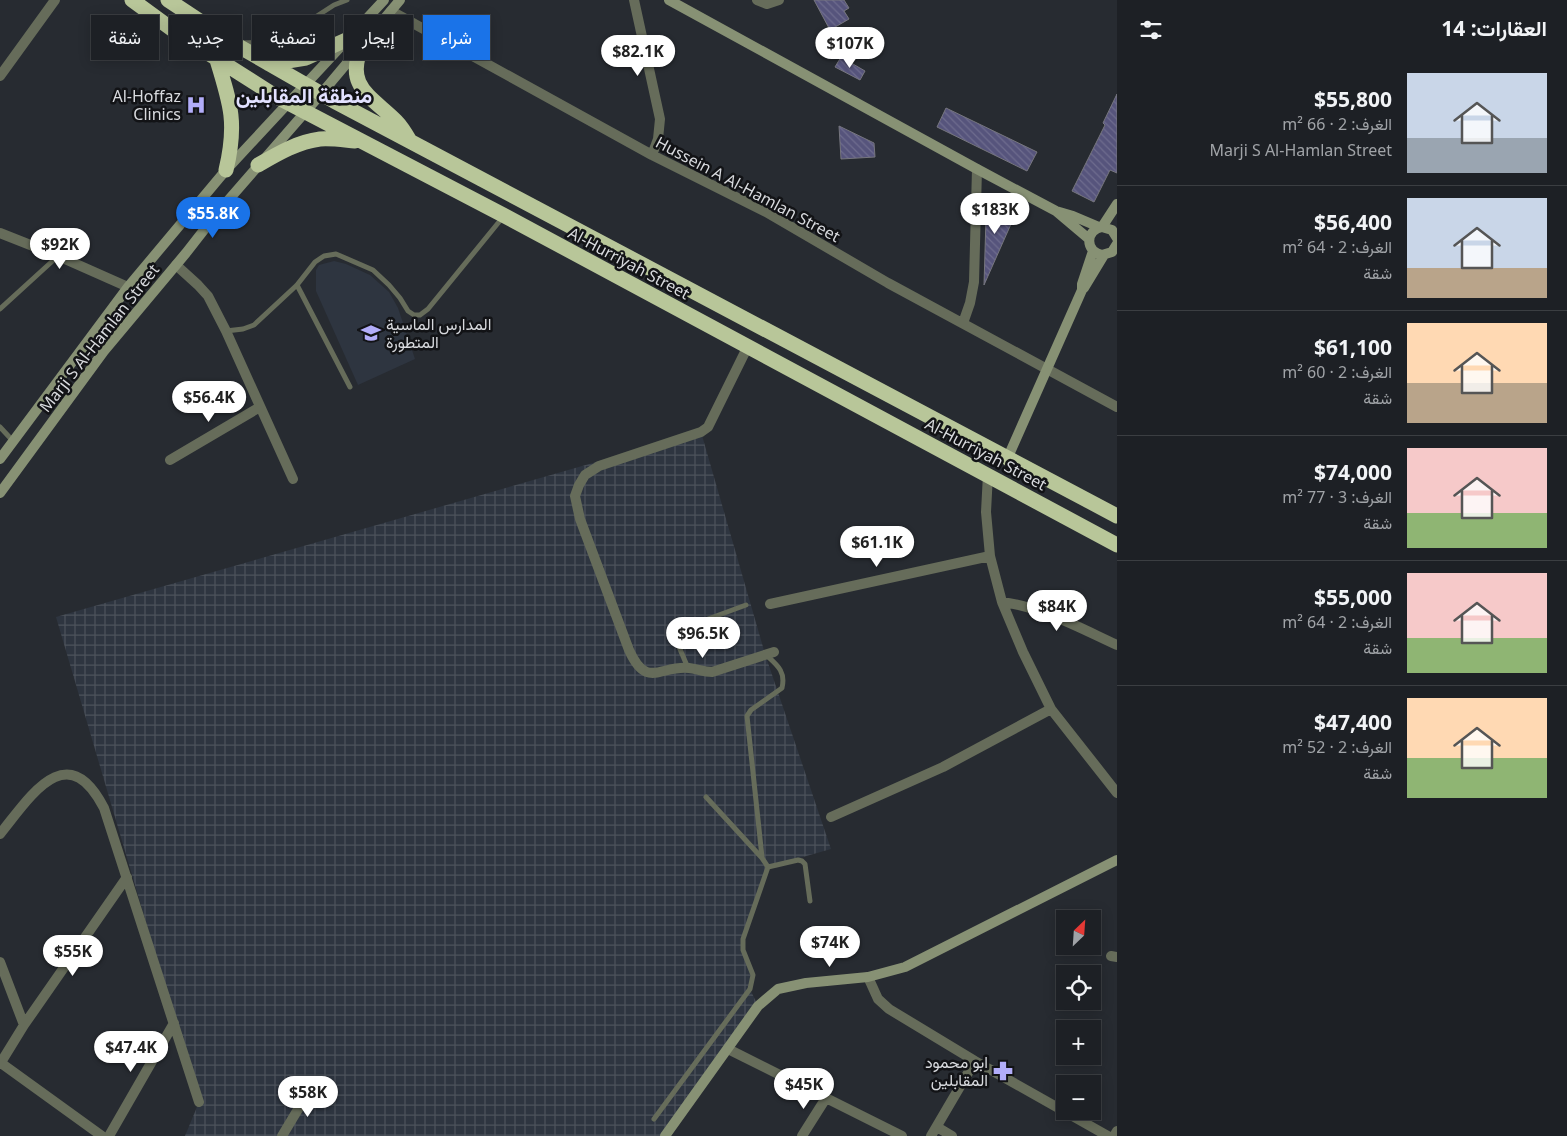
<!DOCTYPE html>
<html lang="ar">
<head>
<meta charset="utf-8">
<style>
  body { margin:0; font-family:"Noto Sans",Vazirmatn,sans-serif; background:#2a2d32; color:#f1f3f6; direction:rtl; height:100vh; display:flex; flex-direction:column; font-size:19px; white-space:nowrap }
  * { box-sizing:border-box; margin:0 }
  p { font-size:16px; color:#a0a3a7 }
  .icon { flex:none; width:28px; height:28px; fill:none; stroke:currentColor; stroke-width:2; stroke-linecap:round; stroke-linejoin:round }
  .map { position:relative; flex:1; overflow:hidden; direction:ltr }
  .drawer { display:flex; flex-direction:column; background:#1d2025; width:450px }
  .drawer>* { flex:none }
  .top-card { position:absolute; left:15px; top:15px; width:475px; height:45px; direction:rtl; display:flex; gap:10px }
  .needle { width:32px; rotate:25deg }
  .fabs { position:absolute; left:1056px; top:910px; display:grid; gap:10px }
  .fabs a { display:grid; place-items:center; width:45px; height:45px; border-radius:0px; background:#1d2025; box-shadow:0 2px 12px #0003,0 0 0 1px #3b3e42; font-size:25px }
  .price { position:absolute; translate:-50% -42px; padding:0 11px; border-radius:18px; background:#fff; color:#222; font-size:16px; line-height:32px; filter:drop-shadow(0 1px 2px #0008) }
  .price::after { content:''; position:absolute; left:50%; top:30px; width:15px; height:11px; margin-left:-8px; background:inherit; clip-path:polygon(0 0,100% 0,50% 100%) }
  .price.selected { background:#1a73e8; color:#fff }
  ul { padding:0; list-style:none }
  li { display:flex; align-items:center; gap:15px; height:125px; padding:0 20px }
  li+li { border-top:1px solid #3b3e42 }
  li span { display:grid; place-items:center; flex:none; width:140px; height:100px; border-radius:0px; color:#555 }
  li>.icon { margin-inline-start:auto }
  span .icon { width:60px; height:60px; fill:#fffc; stroke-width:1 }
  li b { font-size:21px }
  h2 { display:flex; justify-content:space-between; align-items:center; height:60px; padding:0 20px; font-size:21px }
  .pill { padding:0 18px; border-radius:0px; background:#1d2025; box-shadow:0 2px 12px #0003,0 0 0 1px #3b3e42; font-size:18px; line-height:45px }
  .pill.selected { background:#1a73e8; color:#fff }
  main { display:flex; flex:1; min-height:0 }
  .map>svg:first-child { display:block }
</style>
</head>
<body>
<main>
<section class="drawer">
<h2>العقارات: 14<svg class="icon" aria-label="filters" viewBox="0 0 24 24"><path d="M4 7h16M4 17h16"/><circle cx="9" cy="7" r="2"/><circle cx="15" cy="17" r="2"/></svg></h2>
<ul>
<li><span style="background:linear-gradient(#c9d6e8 65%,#9aa5b1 0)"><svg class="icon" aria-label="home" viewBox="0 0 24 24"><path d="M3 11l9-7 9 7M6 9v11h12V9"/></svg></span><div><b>$55,800</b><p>الغرف: 2 · 66 m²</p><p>Marji S Al-Hamlan Street</p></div></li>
<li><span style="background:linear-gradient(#c9d6e8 70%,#b9a48a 0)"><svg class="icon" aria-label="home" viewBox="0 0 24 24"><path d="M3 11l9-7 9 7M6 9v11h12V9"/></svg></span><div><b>$56,400</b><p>الغرف: 2 · 64 m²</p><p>شقة</p></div></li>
<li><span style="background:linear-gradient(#ffd9b3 60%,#b9a48a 0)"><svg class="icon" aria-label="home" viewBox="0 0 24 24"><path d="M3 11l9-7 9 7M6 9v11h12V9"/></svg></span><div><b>$61,100</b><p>الغرف: 2 · 60 m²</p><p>شقة</p></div></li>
<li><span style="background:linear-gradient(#f6c9c9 65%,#8fb573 0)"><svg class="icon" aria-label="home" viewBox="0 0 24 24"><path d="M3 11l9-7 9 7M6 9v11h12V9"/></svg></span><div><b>$74,000</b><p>الغرف: 3 · 77 m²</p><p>شقة</p></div></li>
<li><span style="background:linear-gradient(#f6c9c9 65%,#8fb573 0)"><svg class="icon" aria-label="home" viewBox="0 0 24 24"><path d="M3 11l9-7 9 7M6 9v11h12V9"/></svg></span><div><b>$55,000</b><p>الغرف: 2 · 64 m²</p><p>شقة</p></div></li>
<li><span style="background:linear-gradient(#ffd9b3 60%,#8fb573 0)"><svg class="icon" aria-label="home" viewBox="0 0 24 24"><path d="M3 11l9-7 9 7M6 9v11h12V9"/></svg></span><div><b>$47,400</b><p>الغرف: 2 · 52 m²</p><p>شقة</p></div></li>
</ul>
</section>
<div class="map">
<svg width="1117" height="1136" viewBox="0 0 1117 1136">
  <defs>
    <pattern id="industrial-grid" width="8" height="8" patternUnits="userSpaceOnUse" patternTransform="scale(1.25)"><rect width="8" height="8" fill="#2e3540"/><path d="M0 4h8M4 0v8" fill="none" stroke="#4c525b"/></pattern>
    <pattern id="building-back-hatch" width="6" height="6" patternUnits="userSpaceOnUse" patternTransform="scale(1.25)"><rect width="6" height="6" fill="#56547c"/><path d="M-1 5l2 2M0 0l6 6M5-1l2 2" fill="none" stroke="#6e6c8e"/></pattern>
  </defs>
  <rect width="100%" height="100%" fill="#272b31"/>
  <path fill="url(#industrial-grid)" d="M701,432L765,654L831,849L768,867L743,939V950L753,975L750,989L758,1006L665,1136H185L199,1102L56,617Z"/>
  <path fill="#2e3540" d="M334,261L346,264L370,275L389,292L398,308L415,359L358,385L316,291V270L319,265Z"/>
  <path fill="url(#building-back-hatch)" stroke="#76767e" d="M814,0H844L849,8L844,11L849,19L830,30Z
    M841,57L865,71L860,80L835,67Z
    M1117,94V173L1110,170L1094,202L1072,191L1105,125L1103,123Z
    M946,108L1037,152L1027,171L937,127Z
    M839,126L874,143L875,157L841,159Z
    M992,204L1015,215L984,285L986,218Z"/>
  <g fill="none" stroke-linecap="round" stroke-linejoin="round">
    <path stroke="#666c5a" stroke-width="5" d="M241,43L266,42L286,36L334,5L347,0
      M297,285L350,387
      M0,309L58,256
      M226,331L243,329L254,325L297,285L315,262L324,256L336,254L373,270L389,285L400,298L408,311L414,315H420L428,309L503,217
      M0,427L13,441
      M688,668L677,642L683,630L689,626L746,605
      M762,857L747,716L751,710L782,688C786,671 777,665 765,654
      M768,867L798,860L802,861L805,864L810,901
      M654,1119L750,989L753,975L743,950V939L768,867L762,858L706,797"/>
    <path stroke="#666c5a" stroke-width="10" d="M634,0L660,119L658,139L652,155
      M757,0L767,4L779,0
      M391,11L652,155L766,212L888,283L1117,407
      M0,76L55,0
      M0,233L58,256L128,287
      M176,265L198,285L208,296L226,331L293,479
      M963,323L970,303L974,282L977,169
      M748,346L708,427L701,432L599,466L585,475L579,485L575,496L580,519L629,650C647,690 660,665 689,668C697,669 704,672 712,672L774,652
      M170,460L260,407
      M988,474L986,512L990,556L1002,602L1023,652L1051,709L1117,793
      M1002,602C1042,607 1080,628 1117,645
      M770,604L990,556
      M831,817L943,767L1051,709
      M0,834C30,797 67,736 104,808L199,1102
      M1111,956L1117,957
      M0,962L24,1025
      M868,977L878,999L889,1009L975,1061L1108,1136
      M728,1049L902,1136
      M1,1063L102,1136
      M0,1064L24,1025L127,877
      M937,1127L952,1136
      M109,1136L174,1023
      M282,1136L312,1086
      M802,1136L826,1098
      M931,1136L975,1061
      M1114,1136L1117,1131"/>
    <path stroke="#879174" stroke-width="10" d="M669,0L977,169L1056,211L1073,216L1099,227
      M1057,212L1089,239
      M1102,227L1117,204
      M1117,238L1112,230L1102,227C1085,231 1085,251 1102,255L1112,252L1117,244
      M1084,288L1104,255
      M1008,457L1082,290V284L1093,251
      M0,459L128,287L226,170L384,0
      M0,493L104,351L186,253L218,212L321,94L400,0
      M665,1136L758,1006L778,989L806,983L868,977L905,967L1117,860"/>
    <path stroke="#b8c699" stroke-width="15" d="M132,0L184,38L277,97L505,216L1117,545
      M168,0L233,43L334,101L1117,516
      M363,44C343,86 371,96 396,121C402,127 406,134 410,141
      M217,60C231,105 237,124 226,170
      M269,64L306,58L346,40
      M258,165C277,154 297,142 320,139C331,138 344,140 355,141"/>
  </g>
  <defs>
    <symbol id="hospital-bare" viewBox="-9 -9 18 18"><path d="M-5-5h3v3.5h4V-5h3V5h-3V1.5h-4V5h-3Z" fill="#b2adf9" stroke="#121316" stroke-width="2.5" paint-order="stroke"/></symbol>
    <symbol id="school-bare" viewBox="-9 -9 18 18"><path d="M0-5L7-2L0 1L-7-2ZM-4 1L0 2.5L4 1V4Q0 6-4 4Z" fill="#b2adf9" stroke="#121316" stroke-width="2.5" paint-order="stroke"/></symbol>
    <symbol id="pharmacy-bare" viewBox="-9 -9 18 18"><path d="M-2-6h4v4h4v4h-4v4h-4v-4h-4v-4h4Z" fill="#b2adf9" stroke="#121316" stroke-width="2.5" paint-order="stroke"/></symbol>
  </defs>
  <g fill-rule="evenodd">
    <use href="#hospital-bare" x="182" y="91" width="28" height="28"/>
    <use href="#school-bare" x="357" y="319" width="28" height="28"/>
    <use href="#pharmacy-bare" x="989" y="1057" width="28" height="28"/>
  </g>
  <g text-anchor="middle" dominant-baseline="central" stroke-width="5" stroke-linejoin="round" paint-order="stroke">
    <g font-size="16" fill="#d8dade" stroke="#121316" text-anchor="end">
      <text x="181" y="96">Al-Hoffaz<tspan x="181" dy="18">Clinics</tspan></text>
      <text x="386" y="324" text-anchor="start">المدارس الماسية<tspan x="386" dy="18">المتطورة</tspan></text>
      <text x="988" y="1062">ابو محمود<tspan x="988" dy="18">المقابلين</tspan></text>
    </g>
    <g font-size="16" fill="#d8dade" stroke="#121316">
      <text transform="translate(748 189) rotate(28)">Hussein A Al-Hamlan Street</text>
      <text transform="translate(629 263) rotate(28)">Al-Hurriyah Street</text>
      <text transform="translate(99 338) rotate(-52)">Marji S Al-Hamlan Street</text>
      <text transform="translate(986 454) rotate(28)">Al-Hurriyah Street</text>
    </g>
    <g font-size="21" font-weight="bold" fill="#e2e1ff" stroke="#121316">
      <text x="304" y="95">منطقة المقابلين</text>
    </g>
  </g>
</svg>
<div class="fabs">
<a><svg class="needle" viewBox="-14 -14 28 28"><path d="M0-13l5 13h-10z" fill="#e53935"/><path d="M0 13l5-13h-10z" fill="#a0a3a7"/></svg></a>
<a><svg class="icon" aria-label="locate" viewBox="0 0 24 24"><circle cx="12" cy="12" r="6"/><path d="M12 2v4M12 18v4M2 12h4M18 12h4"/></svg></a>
<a>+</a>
<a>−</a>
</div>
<b class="price" style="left:850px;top:69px">$107K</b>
<b class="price" style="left:638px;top:77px">$82.1K</b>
<b class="price" style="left:995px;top:235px">$183K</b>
<b class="price selected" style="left:213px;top:239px">$55.8K</b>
<b class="price" style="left:60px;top:270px">$92K</b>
<b class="price" style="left:209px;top:423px">$56.4K</b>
<b class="price" style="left:877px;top:568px">$61.1K</b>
<b class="price" style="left:1057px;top:632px">$84K</b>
<b class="price" style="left:703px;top:659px">$96.5K</b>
<b class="price" style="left:830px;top:968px">$74K</b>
<b class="price" style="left:73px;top:977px">$55K</b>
<b class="price" style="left:131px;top:1073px">$47.4K</b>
<b class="price" style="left:804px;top:1110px">$45K</b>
<b class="price" style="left:308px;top:1118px">$58K</b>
<div class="top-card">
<a class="pill selected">شراء</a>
<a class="pill">إيجار</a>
<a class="pill">تصفية</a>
<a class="pill">جديد</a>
<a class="pill">شقة</a>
</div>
</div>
</main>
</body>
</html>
